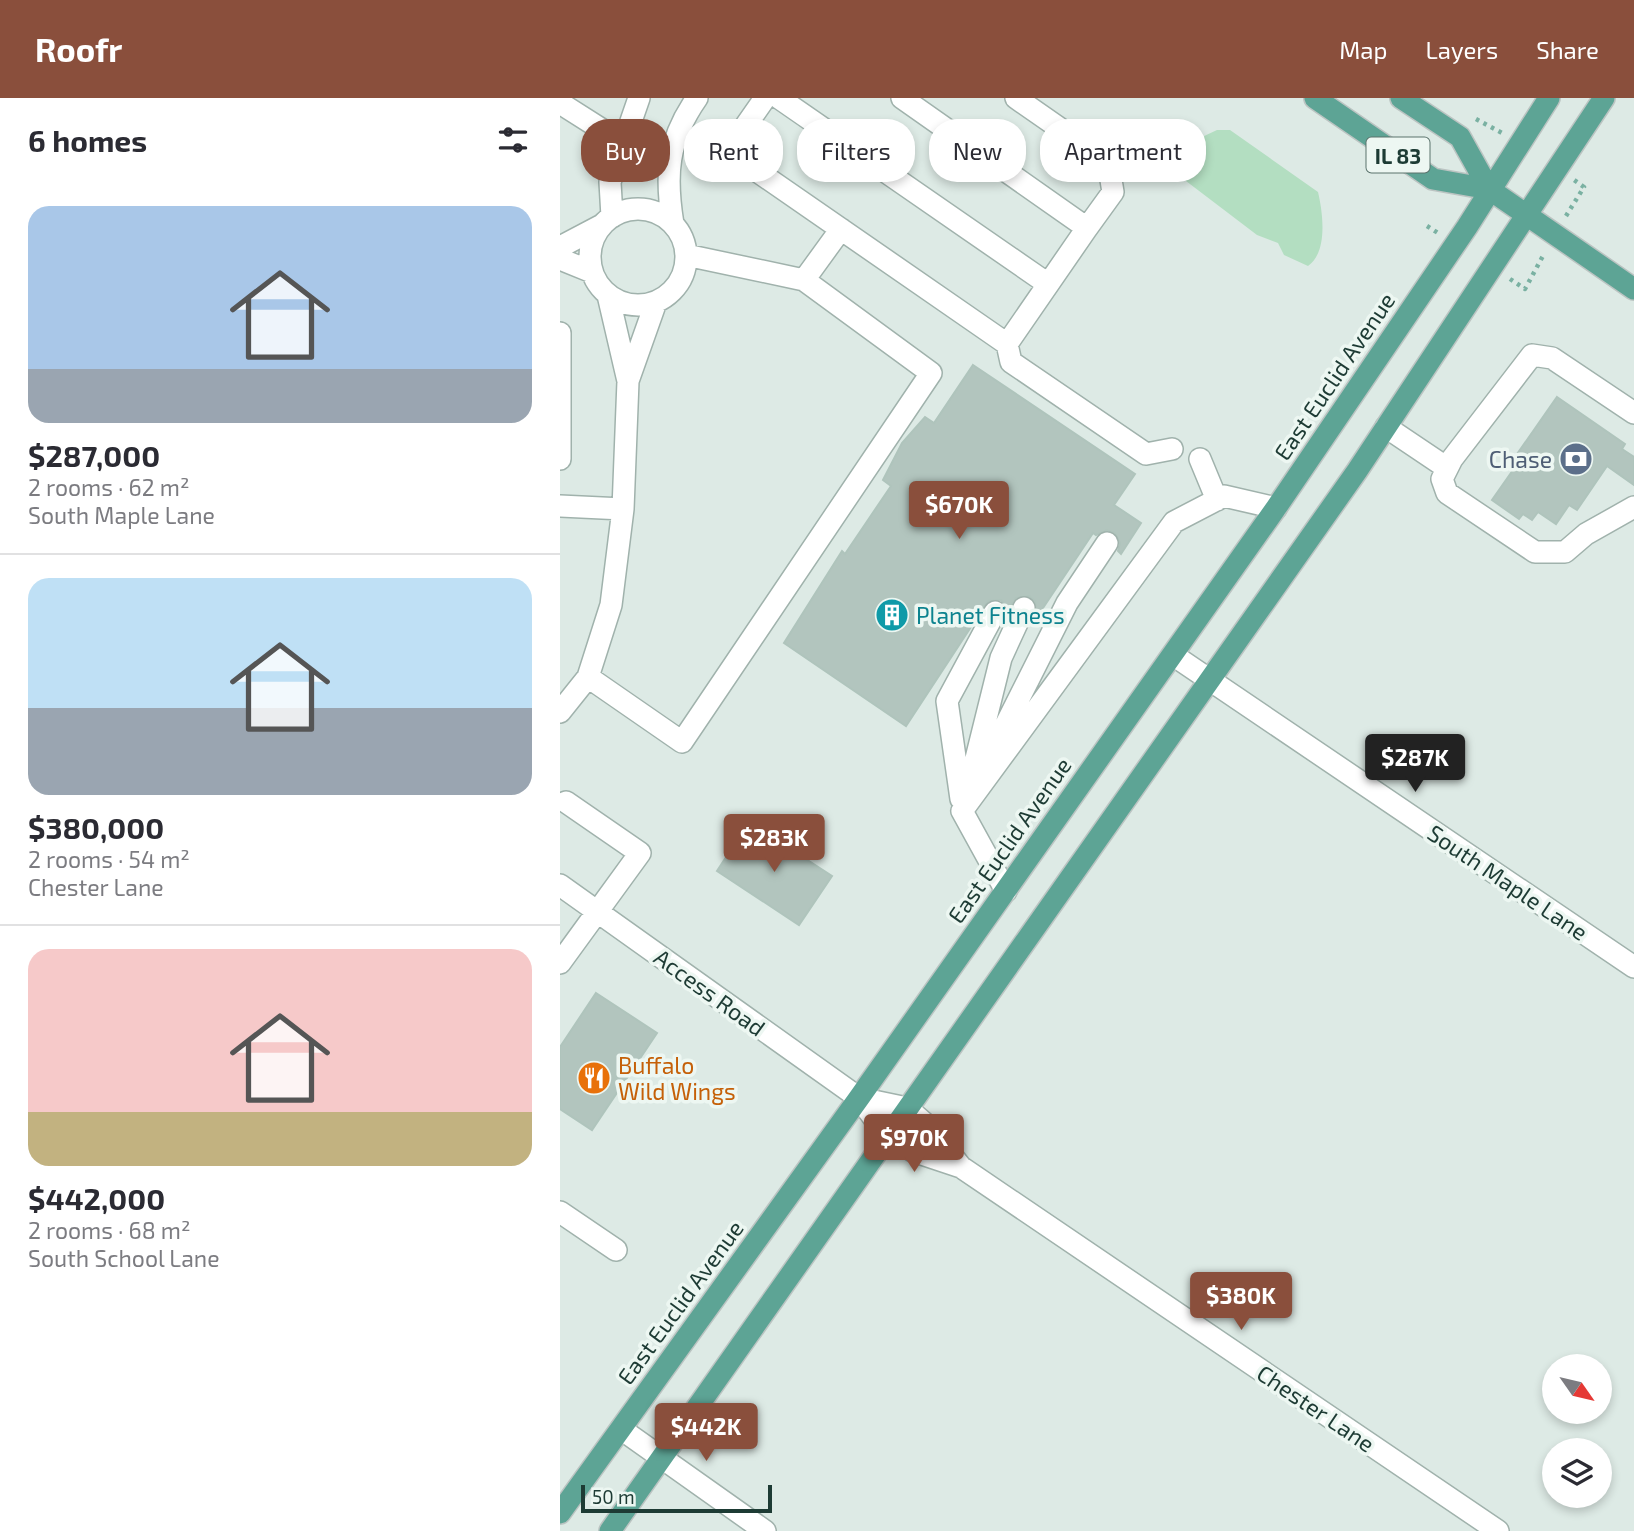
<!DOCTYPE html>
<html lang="en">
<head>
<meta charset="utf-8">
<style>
  body { margin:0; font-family:"Exo 2",sans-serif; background:#f7f7f7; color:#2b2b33; height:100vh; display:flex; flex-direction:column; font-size:26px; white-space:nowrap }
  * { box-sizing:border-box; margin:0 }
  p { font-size:23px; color:#7c7c81 }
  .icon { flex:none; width:38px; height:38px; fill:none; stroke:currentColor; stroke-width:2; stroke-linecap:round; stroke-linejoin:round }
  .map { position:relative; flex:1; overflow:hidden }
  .details { display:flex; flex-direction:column; background:#fff; width:560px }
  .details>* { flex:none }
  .guide { position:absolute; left:21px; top:21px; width:665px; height:63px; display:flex; gap:14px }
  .needle { width:46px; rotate:124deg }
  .tools { position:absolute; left:982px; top:1256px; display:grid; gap:14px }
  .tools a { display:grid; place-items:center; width:70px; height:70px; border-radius:50%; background:#fff; box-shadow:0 4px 10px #0003; font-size:35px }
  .scale { position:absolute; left:21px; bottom:18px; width:191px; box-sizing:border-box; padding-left:7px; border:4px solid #1d3b34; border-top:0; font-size:19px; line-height:24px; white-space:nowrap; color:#1d3b34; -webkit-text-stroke:5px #edf7f2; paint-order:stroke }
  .price { position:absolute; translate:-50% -60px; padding:0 16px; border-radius:7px; background:#8a4f3c; color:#fff; font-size:23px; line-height:46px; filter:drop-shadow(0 2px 4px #0008) }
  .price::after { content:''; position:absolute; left:50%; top:42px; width:21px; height:16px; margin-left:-10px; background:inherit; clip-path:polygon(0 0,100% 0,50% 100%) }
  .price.selected { background:#222; color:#fff }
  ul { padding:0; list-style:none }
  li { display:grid; align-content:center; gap:14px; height:371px; padding:0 28px }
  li+li { border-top:2px solid #e1e1e2 }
  li span { display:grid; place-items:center; height:217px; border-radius:21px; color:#555 }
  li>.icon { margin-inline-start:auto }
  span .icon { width:126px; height:126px; fill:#fffc; stroke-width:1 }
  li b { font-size:30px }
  h2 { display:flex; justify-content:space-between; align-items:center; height:84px; padding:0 28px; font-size:30px }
  .tag { padding:0 24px; border-radius:28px; background:#fff; box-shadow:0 4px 10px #0003; font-size:24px; line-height:63px }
  .tag.selected { background:#8a4f3c; color:#fff }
  header { display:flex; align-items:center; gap:42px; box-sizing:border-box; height:98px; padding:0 35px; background:#8a4f3c; color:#fff }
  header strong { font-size:33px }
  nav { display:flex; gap:38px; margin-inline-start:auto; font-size:24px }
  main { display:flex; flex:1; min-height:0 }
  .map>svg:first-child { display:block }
</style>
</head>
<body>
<header>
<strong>Roofr</strong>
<nav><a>Map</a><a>Layers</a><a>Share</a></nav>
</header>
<main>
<section class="details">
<h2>6 homes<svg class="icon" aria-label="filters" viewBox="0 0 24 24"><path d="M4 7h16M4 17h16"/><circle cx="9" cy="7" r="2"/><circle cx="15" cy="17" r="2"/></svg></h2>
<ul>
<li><span style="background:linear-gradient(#a9c7e8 75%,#9aa5b1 0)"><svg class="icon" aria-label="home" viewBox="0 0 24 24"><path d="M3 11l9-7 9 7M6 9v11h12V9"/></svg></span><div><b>$287,000</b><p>2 rooms · 62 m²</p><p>South Maple Lane</p></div></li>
<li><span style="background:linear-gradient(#bfe0f5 60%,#9aa5b1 0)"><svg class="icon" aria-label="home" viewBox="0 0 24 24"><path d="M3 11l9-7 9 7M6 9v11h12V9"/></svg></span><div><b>$380,000</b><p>2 rooms · 54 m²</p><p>Chester Lane</p></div></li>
<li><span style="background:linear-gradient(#f6c9c9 75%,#c2b280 0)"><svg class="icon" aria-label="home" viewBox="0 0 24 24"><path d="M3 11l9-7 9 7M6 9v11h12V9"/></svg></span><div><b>$442,000</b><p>2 rooms · 68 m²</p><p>South School Lane</p></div></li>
</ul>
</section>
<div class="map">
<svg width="1074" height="1433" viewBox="0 0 1074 1433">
  <rect width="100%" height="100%" fill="#ddeae5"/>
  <path fill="#b3dec1" d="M657,32H670L758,94C763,115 768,154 748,168L724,157L718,145L697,137L626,83L621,73L625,47Z"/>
  <path fill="#b2c5be" stroke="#afc4bc" stroke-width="2" d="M413,267L575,376L554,407L581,425L561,456L558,453L560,445L555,435L547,432L536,437L533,435L477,519L475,503L469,498L456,500L448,513L441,502L428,503L346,628L224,545L282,453L285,456L331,388L323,382L342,345L365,319L374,325Z
    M997,299L1065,346L1062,351L1074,359V387L1047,368L1017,412L1009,407L996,426L978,414L972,422L963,416L959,421L932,402L960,362L955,359Z
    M189,724L272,778L239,827L157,773Z
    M36,895L97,935L32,1032L0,1011V949Z"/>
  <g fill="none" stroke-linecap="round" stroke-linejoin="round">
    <defs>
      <path id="minor" d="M205,0L168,53L447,246L451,264L586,356L612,351
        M219,0L488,186
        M342,0L527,130L447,246
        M456,0L548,64L553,94L527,130
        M0,5L63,45
        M30 159a48 48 0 1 1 96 0a48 48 0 1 1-96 0Z
        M52,119L50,84L79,0
        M113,126C105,77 107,43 137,0
        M0,149L42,127
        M126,157L244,182L281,131
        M0,161L32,174
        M0,235V361
        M68,283L96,204
        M1074,315L992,260L972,257L892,361L882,381L887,395L975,454H1005L1026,436L1074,409
        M826,329L887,370
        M640,361L657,402
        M0,408L63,411
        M613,557L1074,869
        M28,579L122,644L371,275L244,182
        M0,614L28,579L51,507L63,411L68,283L48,197
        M430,658L507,505L547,445
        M401,701L387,603L435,514
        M406,701L441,560L464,510
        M0,787L299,1000L327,1038L353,1053L401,1069L938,1433
        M446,793L402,713L614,424L664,398L716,410
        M0,865L80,755L6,704
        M299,1000L347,1010L370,1030L401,1069
        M0,1114L56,1152
        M61,1331L205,1433"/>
      <path id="major" d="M755,0L873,81L929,91L1074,191
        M841,0L900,39L929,91
        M0,1415L299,1000L716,410L907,129L989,0
        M50,1433L797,373L1044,0"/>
    </defs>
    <use href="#minor" stroke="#a0b2ac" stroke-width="24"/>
    <use href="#major" stroke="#bbc4c2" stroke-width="24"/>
    <path stroke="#7ab1a2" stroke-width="4.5" stroke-dasharray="3.5 5" stroke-linecap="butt" d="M916,21L942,35
      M1006,118L1024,89L1014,82
      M867,128L878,135
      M950,181L965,191L984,156"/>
    <use href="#minor" stroke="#fff" stroke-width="21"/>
    <use href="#major" stroke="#5da495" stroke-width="21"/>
  </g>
  <defs>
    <symbol id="bank-disc" viewBox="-11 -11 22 22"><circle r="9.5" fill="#5c6f8a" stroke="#edf7f2"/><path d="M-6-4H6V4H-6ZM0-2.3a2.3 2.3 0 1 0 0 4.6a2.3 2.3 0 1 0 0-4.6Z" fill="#fff"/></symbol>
    <symbol id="building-disc" viewBox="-11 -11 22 22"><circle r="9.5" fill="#0f9aa8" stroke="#edf7f2"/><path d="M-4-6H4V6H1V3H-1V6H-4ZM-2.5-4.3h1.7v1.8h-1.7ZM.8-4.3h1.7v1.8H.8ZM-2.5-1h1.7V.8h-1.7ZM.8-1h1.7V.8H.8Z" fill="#fff"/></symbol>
    <symbol id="restaurant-disc" viewBox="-11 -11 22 22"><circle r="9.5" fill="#e8710a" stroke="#edf7f2"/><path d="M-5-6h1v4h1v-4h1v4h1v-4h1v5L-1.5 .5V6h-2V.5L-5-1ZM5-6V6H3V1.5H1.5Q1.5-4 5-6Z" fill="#fff"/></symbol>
  </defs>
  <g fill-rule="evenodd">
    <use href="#bank-disc" x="997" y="342" width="38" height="38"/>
    <use href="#building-disc" x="313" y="498" width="38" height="38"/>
    <use href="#restaurant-disc" x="15" y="961" width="38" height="38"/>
  </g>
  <g text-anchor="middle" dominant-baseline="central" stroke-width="7" stroke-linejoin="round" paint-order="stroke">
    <rect fill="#edf7f2" stroke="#5b736d" stroke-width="2" x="806.5" y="39.5" width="63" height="35" rx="5"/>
    <g font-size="21" font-weight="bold" fill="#1d3b34">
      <text x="838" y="57">IL 83</text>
    </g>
    <g font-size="23" fill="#1d3b34" stroke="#edf7f2">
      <text transform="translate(774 278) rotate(-56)">East Euclid Avenue</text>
      <text transform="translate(449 742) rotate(-55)">East Euclid Avenue</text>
      <text transform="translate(948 784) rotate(34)">South Maple Lane</text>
      <text transform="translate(150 894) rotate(36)">Access Road</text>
      <text transform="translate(120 1204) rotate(-54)">East Euclid Avenue</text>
      <text transform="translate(756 1310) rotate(34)">Chester Lane</text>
    </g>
    <g font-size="23" fill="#4e5e75" stroke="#edf7f2" text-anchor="end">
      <text x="992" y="361">Chase</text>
    </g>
    <g font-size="23" fill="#0d838f" stroke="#edf7f2" text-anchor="start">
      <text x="356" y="517">Planet Fitness</text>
    </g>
    <g font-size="23" fill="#c56008" stroke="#edf7f2" text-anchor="start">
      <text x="58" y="967">Buffalo<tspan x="58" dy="26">Wild Wings</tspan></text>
    </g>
  </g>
</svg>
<div class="tools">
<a><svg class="needle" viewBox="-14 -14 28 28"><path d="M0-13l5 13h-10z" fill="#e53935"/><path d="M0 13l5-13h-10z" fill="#7c7c81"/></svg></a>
<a><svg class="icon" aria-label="layers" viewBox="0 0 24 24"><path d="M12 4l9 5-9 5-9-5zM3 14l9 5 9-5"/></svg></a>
</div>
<div class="scale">50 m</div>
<b class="price" style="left:399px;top:443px">$670K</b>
<b class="price selected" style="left:855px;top:696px">$287K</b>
<b class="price" style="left:214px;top:776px">$283K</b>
<b class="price" style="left:354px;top:1076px">$970K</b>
<b class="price" style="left:681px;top:1234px">$380K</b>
<b class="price" style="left:146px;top:1365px">$442K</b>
<div class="guide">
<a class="tag selected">Buy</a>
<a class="tag">Rent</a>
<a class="tag">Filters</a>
<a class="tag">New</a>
<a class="tag">Apartment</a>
</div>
</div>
</main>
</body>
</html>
